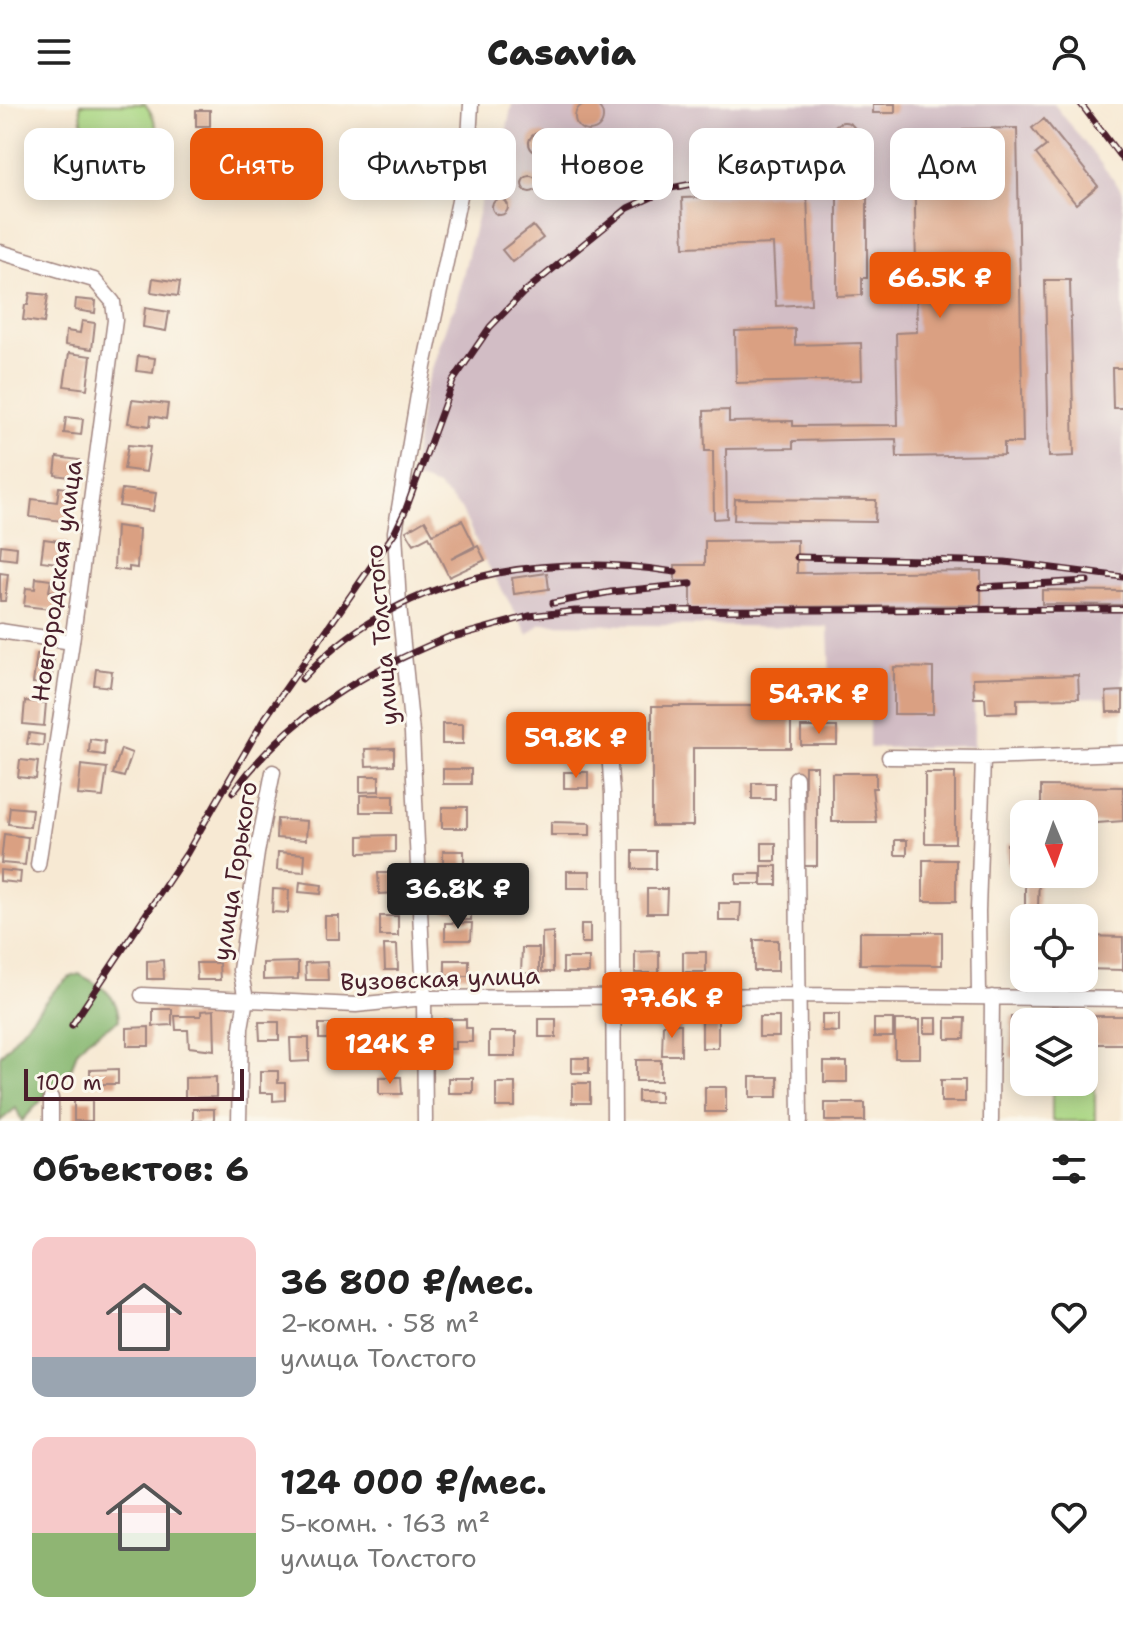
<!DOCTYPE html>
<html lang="ru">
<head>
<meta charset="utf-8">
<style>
  body { margin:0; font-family:"Shantell Sans",sans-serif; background:#f2f2f2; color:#222; height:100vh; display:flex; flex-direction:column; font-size:30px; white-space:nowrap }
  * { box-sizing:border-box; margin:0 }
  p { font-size:26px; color:#767676 }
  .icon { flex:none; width:44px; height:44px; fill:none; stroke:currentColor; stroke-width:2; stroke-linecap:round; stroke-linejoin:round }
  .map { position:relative; height:1017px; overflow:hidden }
  .sheet { display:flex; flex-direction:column; background:#fff; flex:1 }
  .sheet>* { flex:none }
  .top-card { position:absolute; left:24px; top:24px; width:1076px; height:72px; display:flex; gap:16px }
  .needle { width:52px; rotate:178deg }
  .buttons { position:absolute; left:1010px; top:696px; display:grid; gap:16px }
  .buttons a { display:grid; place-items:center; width:88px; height:88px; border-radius:16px; background:#fff; box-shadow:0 4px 20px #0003; font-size:40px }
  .scale { position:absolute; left:24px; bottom:20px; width:220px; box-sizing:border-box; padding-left:8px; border:4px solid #4a1f2b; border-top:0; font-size:22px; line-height:28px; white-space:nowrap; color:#4a1f2b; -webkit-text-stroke:6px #fbf7ec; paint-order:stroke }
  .price { position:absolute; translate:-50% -68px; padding:0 18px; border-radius:8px; background:#ea580c; color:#fff; font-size:26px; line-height:52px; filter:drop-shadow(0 2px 4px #0008) }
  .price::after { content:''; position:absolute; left:50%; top:48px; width:24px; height:18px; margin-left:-12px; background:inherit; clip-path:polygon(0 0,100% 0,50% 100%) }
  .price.on { background:#222; color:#fff }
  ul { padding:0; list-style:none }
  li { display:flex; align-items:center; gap:24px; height:200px; padding:0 32px }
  li span { display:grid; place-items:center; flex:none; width:224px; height:160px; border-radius:16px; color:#555 }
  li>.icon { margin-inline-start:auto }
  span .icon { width:96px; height:96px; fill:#fffc; stroke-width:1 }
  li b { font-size:34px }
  h2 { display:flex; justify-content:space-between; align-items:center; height:96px; padding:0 32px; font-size:34px }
  .chip { padding:0 28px; border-radius:16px; background:#fff; box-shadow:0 4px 20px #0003; font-size:28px; line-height:72px }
  .chip.on { background:#ea580c; color:#fff }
  header { display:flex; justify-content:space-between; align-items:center; height:104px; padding:0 32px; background:#fff; font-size:36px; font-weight:800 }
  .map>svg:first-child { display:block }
</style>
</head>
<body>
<header><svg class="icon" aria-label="menu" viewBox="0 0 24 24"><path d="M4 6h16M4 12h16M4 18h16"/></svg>Casavia<svg class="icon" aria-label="person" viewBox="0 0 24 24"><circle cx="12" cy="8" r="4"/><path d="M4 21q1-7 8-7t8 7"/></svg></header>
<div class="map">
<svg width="1123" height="1017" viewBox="0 0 1123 1017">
  <rect width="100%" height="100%" fill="#fbf7ec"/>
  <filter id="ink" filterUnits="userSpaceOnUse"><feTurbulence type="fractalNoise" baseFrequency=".0125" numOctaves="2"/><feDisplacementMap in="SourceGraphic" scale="16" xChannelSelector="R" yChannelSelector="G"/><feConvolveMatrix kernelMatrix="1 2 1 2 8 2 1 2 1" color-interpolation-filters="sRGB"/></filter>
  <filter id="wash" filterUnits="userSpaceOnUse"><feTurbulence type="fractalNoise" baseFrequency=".006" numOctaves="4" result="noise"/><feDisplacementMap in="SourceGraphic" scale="32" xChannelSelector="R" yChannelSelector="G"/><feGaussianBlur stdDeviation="1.8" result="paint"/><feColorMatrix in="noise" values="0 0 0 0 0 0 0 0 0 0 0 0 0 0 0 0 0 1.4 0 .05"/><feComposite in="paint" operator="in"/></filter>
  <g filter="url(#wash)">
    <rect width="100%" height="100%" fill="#f7e9d3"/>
    <path fill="#d2bdc5" d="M512,0H1054L1123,88V608H1107V594L1101,593L1017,595V608L986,609L985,594H974V642L869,644V579L830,577L828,523L541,520L528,531L485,456L461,405L438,383L411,373L423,292L450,210L455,204L491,56L500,57Z"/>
    <path fill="#aad783" stroke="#7a7b57" stroke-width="2" d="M80,0H145C159,17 161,41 154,61L130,63L95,45L84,34Z
      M1084,975H1095V1017H1052V978H1084Z"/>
    <path fill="#87b871" stroke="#686c4e" stroke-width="2" d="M79,870C100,881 118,890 119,916L87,936L77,947L72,963L22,1017L16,1004L0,1017V952L55,886L68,874Z"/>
    <g id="blocks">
      <path fill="#daa082" d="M575 13a14 14 0 1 1 28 0a14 14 0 1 1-28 0Z
        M873,0H895V9H873Z
        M196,6H210V22H196Z
        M1044,15L1098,82L1076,100L1036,50L1046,42L1032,24Z
        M832 30a12 12 0 1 1 24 0a12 12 0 1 1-24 0Z
        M1017,24L1023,339H1004V351L897,353L896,335L793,337V344L726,345L727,414L714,415L713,347H705L704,307L729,306V318L793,317V322L898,321L896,229L917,228L914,43L963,42V25Z
        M529 39a10 10 0 1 1 20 0a10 10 0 1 1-20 0Z
        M554 71a9 9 0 1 1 18 0a9 9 0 1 1-18 0Z
        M522 80a8 8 0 1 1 16 0a8 8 0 1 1-16 0Z
        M837,79H867V174H862V191L837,192Z
        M807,90L811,200L776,202L773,140L684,143L682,94Z
        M492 103a8 8 0 1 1 16 0a8 8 0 1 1-16 0Z
        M533,122L543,134L512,158L502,146Z
        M153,174L180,178L178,192L151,188Z
        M1045,176H1070L1074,352L1049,353Z
        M30,189L48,191L44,219L23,216L25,201H28Z
        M76,195L96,197L95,209L75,206Z
        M145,204L169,208L166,227L143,223Z
        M82,217L95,219L92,245L65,241L66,227L80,229Z
        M795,225V241L861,239L862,276L736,279L735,227Z
        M69,249L91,252L87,285L64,282Z
        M138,252L155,254L153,269L136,267Z
        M1112,264H1123V304H1113Z
        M132,296L168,300L166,315L151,312L150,322L128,319Z
        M66,313L83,315L81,331L64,329Z
        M128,341L150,343L146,368L124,365Z
        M57,353L79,356L77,374L55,371Z
        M59,383L75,385L70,418L30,413L32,395L57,398Z
        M122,385L156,389L153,407L119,402Z
        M735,395L876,396L875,418L734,416Z
        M425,416L433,430L462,416L475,442L451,455L478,442L485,456L449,473L429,432L414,440L406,427Z
        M116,422L139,425L137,464L129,463V467L114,465Z
        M44,435L67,438L65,460L41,457Z
        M797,436V469L981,467V501L691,504V477H675V461H705V437Z
        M1,441L17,443L16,456L0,454Z
        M0,469L8,470L5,497H0Z
        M547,469L549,485L514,490L512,474Z
        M36,474L51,476L49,487L62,488L60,506L24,502L26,484L35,485Z
        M1042,486L1123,487V501L1042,500Z
        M37,550L54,552L51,580L33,579Z
        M894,563L933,564V610H894Z
        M96,565L112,567L110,583L94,581Z
        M1078,571L1079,594L1017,595V608L986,609L985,594H974L973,574Z
        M835,585H862V607H835Z
        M1123,587V608H1107L1106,588Z
        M25,597L46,599L44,622L23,620Z
        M652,602H791V644H693V722H652Z
        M523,619H543V641H523Z
        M442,620H463V640H442Z
        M801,623H837V641H801Z
        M29,629L44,631L43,642L27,640Z
        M614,630H626V651H614Z
        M90,635L105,637L104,651L89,649Z
        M394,644V661L366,662L365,645Z
        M121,645L132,649L124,673L113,670Z
        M20,656L38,658L36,675L18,673Z
        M81,661L107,664L103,693L78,691Z
        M805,662H817V762H804Z
        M443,665H471V680H443Z
        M564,668H588V684H564Z
        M832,669H876V684H872L876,718H832Z
        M925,669H955V739H925Z
        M360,672H379V687L360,688Z
        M752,679H775V695H752Z
        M1041,682L1123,683V717L1084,720V710H1041Z
        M360,691H394V708H360Z
        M10,703L32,705L30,723L8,720Z
        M442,703H467V724H442Z
        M277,715L307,717L306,736L276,734Z
        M551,718L590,719V731H551Z
        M4,730L28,733L25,761L1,759Z
        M395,731V748L359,749V732Z
        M895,736H907V751H895Z
        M762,739H776V757H762Z
        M1007,740H1024V761H1007Z
        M443,747H464V764H443Z
        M633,747H656V765H633Z
        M278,748L305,750L304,768L277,766Z
        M923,756H956V797H923Z
        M762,762H777V781H762Z
        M0,766L21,768L20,779L0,777Z
        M567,767H590V784H567Z
        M378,769H397V789L379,790Z
        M736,770H761V780H736Z
        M1025,770H1039L1038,805H1025Z
        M300,778L322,781L321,790L299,788Z
        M273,785L289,786L288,809L272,808Z
        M443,785H471V788H481V798H471V816H458V807H443Z
        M647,785H667L666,809H647Z
        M719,799H741L740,817H719Z
        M325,812H339V835H325Z
        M380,812H398V832H380Z
        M445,819H472L471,836H445Z
        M581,820H590V839H581Z
        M553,828V868H542V829Z
        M860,828H942V861L860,860Z
        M1084,832L1123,833V866L1084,865Z
        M754,836H778V867H754Z
        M384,841H397L398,866H385Z
        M522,844H539V869L521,870Z
        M659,847V869H635V848Z
        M683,848H706V868H683Z
        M563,854H589V869H563Z
        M163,856L164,875H147V857Z
        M445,856H469V872H445Z
        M298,858V875L263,876V859Z
        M327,858L328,876H306L305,859Z
        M196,859H219L220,876H197Z
        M153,905H172V921L153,922Z
        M214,906L215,946L189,943L188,926H176L175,912H201V907Z
        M822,910H839V928L822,927Z
        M1011,912H1051V918H1024V954H1010Z
        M1064,912H1123V940H1084V918H1064Z
        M759,913H779V933H759Z
        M702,914H718V944H702Z
        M924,914H937V929H924Z
        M946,914H965L964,935H946Z
        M445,915H466V924H472V938H455V945H445Z
        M539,915H556V933H539Z
        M874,915H893V933H874Z
        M895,916H920V954H895Z
        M401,917V946H385V940H367L366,919Z
        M259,918H279V936H260Z
        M319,920H343L344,949H332V935H319Z
        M663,920H681V951H662Z
        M149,923V942H127V924Z
        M489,928H516V952H489Z
        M290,934H309V957L291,958Z
        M572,954H589V969H572Z
        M636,956H661V977H636Z
        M824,958H847V978H824Z
        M118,965V980H90V966Z
        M260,967H278V979H285V996L273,997V989H260Z
        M216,973V993L185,994V974Z
        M379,973H401L402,990H379Z
        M750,973H778V993H750Z
        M448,974H473V989H448Z
        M941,976H965V998H941Z
        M496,979H515V1003H496Z
        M572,979H590V999H572Z
        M705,983H726V1008H705Z
        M638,987H660V998H638Z
        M74,996H92V1017H74Z
        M825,999H865V1017H825Z
        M193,1005H214V1017H193Z"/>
    </g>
  </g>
  <g filter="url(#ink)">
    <use href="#blocks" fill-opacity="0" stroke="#a0847f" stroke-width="2"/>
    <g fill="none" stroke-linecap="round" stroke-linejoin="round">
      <defs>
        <path id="minor" d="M0,148L94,176L113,198L115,216L72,538L38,761
          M0,527L72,538
          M608,633L612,690L614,1017
          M889,653L983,654L1123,649
          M796,674L800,1017
          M142,891L356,901L424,894L799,891L1123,895
          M979,893L978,807L983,654
          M51,994V1017
          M239,1017L241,924L246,895L240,866L257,749L273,668
          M425,1017L424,894L412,629L399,501L395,428L418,291L468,54L471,0
          M991,1017L992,893"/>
      </defs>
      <use href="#minor" stroke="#a0847f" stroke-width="17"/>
      <use href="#minor" stroke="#fff" stroke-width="14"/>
      <defs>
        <path id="rail" d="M1081,0L1123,56
          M797,453L1005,458L1123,473
          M981,483L1087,477
          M553,499L611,488L691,480
          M443,536L529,512L575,507L1123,505
          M302,575C398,470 539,447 675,468
          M233,688C292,609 362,569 451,532
          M72,921L187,749L263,617L395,428L406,405L453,277L490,223L523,189L628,104L671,84L703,78L811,68"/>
      </defs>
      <use href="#rail" stroke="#4a1f2b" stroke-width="7"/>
      <use href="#rail" stroke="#fbf7ec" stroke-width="4" stroke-dasharray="12" stroke-linecap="butt"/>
    </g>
  </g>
  <g text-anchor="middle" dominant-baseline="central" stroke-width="6" stroke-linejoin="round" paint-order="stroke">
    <g font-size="24" fill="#4a1f2b" stroke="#fbf7ec">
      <text transform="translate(57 477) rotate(-82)">Новгородская улица</text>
      <text transform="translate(382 531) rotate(-95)">улица Толстого</text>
      <text transform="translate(235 767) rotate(-81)">улица Горького</text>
      <text transform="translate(440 875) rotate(-2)">Вузовская улица</text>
    </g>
  </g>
</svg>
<div class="buttons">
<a><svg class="needle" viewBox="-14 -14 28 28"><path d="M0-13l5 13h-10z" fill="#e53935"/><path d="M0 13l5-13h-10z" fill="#767676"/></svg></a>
<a><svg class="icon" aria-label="locate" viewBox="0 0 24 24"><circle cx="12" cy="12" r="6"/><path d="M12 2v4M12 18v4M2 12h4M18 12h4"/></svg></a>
<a><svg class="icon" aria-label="layers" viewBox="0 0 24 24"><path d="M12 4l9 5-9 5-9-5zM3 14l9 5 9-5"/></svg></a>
</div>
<div class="scale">100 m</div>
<b class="price" style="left:940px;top:216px">66.5K ₽</b>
<b class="price" style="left:819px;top:632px">54.7K ₽</b>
<b class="price" style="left:576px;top:676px">59.8K ₽</b>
<b class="price on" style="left:458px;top:827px">36.8K ₽</b>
<b class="price" style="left:672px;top:936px">77.6K ₽</b>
<b class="price" style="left:390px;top:982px">124K ₽</b>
<div class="top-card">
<a class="chip">Купить</a>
<a class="chip on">Снять</a>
<a class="chip">Фильтры</a>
<a class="chip">Новое</a>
<a class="chip">Квартира</a>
<a class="chip">Дом</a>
</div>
</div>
<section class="sheet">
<h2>Объектов: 6<svg class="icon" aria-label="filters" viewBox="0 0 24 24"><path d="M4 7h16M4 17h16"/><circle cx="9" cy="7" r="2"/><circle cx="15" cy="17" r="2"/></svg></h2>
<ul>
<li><span style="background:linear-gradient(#f6c9c9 75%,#9aa5b1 0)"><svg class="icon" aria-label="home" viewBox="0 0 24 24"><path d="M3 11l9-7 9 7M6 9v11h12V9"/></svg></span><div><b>36 800 ₽/мес.</b><p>2-комн. · 58 m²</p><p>улица Толстого</p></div><svg class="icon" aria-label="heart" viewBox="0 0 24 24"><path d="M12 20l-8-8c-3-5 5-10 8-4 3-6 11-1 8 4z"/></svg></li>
<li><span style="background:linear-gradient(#f6c9c9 60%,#8fb573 0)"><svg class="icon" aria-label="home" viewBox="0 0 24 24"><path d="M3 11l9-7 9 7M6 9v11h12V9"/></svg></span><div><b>124 000 ₽/мес.</b><p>5-комн. · 163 m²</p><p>улица Толстого</p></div><svg class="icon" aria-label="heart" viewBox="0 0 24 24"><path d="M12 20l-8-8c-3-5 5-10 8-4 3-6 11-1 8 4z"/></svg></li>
</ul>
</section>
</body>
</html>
